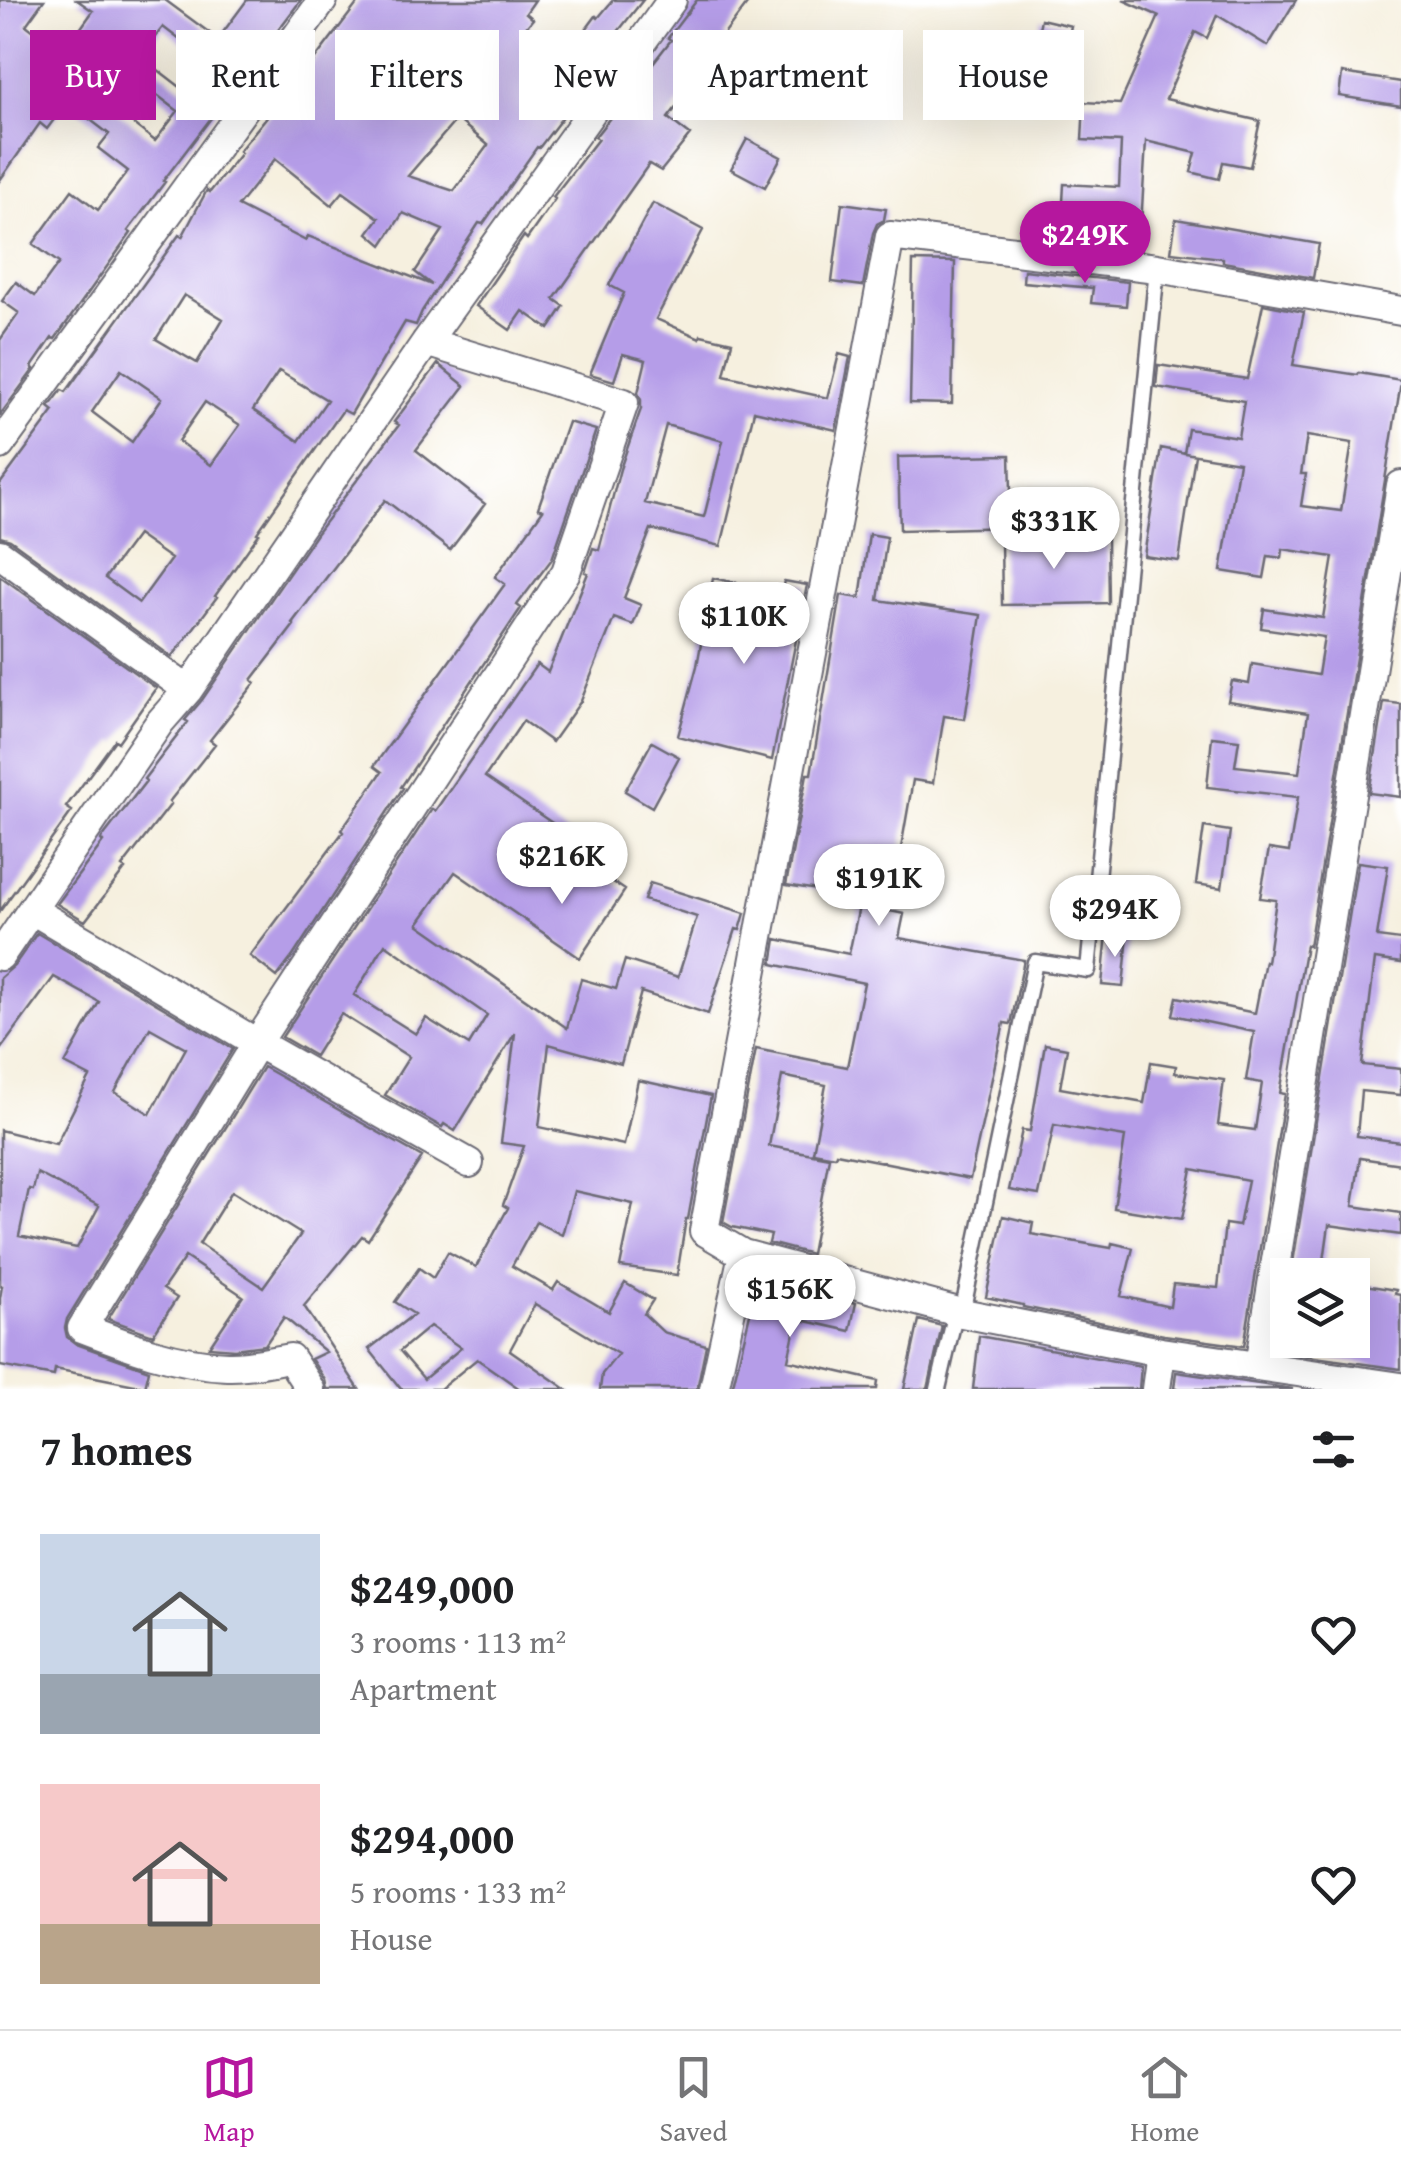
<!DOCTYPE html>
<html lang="en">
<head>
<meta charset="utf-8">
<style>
  body { margin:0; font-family:"Gentium Book Plus",serif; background:#f2f2f2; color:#202124; height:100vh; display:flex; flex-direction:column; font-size:38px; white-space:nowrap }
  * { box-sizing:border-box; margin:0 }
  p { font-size:32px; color:#757577 }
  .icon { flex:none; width:55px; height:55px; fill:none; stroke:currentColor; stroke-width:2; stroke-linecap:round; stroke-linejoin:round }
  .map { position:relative; height:1389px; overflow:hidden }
  .details { display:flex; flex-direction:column; background:#fff; flex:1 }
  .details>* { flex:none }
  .banner { position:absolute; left:30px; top:30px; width:1342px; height:90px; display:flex; gap:20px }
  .fabs { position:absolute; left:1270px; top:1258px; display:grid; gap:20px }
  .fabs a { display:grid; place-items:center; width:100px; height:100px; border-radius:0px; background:#fff; box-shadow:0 10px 40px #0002; font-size:50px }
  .price { position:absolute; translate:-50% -85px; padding:0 22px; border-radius:35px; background:#fff; color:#222; font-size:32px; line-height:65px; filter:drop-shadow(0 2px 5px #0008) }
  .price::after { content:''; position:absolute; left:50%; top:60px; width:30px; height:22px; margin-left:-15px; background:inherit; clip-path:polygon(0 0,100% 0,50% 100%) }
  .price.current { background:#b5179e; color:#fff }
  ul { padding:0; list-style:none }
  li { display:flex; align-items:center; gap:30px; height:250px; padding:0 40px }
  li span { display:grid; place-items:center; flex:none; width:280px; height:200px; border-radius:0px; color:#555 }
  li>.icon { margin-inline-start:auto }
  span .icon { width:120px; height:120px; fill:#fffc; stroke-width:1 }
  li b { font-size:42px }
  h2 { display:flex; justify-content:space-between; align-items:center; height:120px; padding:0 40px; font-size:42px }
  .tag { padding:0 35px; border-radius:0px; background:#fff; box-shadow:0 10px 40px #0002; font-size:35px; line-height:90px }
  .tag.current { background:#b5179e; color:#fff }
  .menu { display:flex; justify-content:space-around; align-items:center; height:140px; border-top:2px solid #e0e0e0; background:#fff; font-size:28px; color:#757577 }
  .menu a { display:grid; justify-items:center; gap:5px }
  .menu .current { color:#b5179e }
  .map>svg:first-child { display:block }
</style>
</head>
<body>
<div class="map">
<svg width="1401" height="1389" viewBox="0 0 1401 1389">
  <rect width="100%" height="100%" fill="#fff"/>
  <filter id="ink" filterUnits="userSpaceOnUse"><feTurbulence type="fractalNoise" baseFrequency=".01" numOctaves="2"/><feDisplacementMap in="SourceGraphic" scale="20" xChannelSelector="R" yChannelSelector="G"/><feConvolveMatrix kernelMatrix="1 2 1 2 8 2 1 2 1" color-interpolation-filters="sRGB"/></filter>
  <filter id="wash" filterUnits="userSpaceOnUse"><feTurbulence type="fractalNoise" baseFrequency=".0048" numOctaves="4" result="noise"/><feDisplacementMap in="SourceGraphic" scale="40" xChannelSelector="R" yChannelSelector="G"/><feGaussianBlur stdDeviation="2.25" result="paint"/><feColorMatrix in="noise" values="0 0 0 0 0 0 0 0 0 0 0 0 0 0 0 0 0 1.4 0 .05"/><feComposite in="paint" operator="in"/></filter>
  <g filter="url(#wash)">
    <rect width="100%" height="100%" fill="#f6f0df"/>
    <g id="blocks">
      <path fill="#b59de8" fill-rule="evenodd" d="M0,0H44L26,25L63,53L93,11L77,0H165L218,39L247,0H301L163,181L165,182L128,231L131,233L55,339L52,338L32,367L34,369L0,415V340L19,313L2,301L16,282L35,296L59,263L33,244L72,190L98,210L128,171L98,148L109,134L67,102L47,129L40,123L0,180ZM163,27L214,66L192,96L140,56ZM123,69L178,111L155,141L101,99Z
        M360,0H535L526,13L533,19L527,26L566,56L596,16L598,18L613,0H643L574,87L581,93L539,148L537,147L483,224L479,223L422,311L416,325L405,322L351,414L343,410L257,533L259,534L215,596L217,597L172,657L10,540L0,537V484L54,411L49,407L62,390L66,392L179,235L182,237L207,190L210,192L241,153L239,151L278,103L280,105ZM457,119L488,145L454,191L408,176ZM275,159L332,205L343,192L379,218L368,233L382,245L403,213L443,230L415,272L432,285L308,236L306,241L238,206ZM184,295L223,319L197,363L156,339ZM121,370L162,398L132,442L92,412ZM279,371L327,400L299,441L253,410ZM205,402L240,425L211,465L178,441ZM137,535L171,559L139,603L105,578Z
        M697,0H750L723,36L734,45L713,73L706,68L668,118L690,135L661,171L649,164L554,299L564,306L549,329L523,311L510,330L476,306L524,236L527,239L555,199L553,197L598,139L595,137L671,40L668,38Z
        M1123,0H1296L1268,46L1217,15L1207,38L1195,32L1166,99L1260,121L1250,167L1223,162L1219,179L1191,172L1196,153L1146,141L1141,226L1062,221L1064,184L1119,187L1121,142L1082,140L1084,102L1120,104L1159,16Z
        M1041,19L1071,26L1055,100L998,87L1004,62L1031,67Z
        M1342,73L1401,82V106L1339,96Z
        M747,139L781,157L765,187L731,169Z
        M653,203L703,230L656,319L700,338L701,335L732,342L724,375L828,398L839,354L850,357L836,430L754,411L721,546L651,529L624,598L641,605L633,625L614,618L581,701L552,742L523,721L485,777L599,855L591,867L625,890L580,958L455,872L418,924L567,1028L581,979L616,989L625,960L678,977L697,917L644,900L650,883L745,913L740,930L736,929L708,1014L641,992L621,1064L549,1044L539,1127L624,1145L638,1080L711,1096L688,1219H686L677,1275L620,1267L633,1204L574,1191L562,1235L536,1222L512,1266L553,1290L558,1282L609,1312L625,1283L653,1300L644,1314L663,1332L706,1345L697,1389H600L602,1374L618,1354L535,1304L510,1350L566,1389H520L477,1359L440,1389H401L369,1349L414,1314L395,1302L419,1268L433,1278L448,1252L476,1267L508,1208L503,1205L524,1146L501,1143L515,1033L455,1131L444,1124L442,1127L385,1095L409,1057L341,1014L315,1056L282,1037L432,809L435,811L537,664L548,672L588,573L585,572L593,548L599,550L620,469L641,409V400L638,393L646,360L623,354L614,381L590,374L624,293L609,285ZM666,425L723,441L704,517L645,503ZM385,944L487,1015L469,1045L426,1018L416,1034L354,995ZM430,1326L461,1348L424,1379L400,1351Z
        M842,203L886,209L884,220L877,224L873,233L863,286L832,282Z
        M1176,219L1319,244L1313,278L1223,262V258L1171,252Z
        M913,261L955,262L952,404L910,403Z
        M1024,270L1128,282L1126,306L1091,303L1093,288L1023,282Z
        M1263,304L1304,312L1293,365L1358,375L1359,373L1401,380V382L1309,946L1306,945L1280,1093L1285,1094L1244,1346L1164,1335L1023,1307V1305L986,1297L1003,1216L1033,1223L1031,1234L1111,1248L1112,1243L1133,1248L1121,1296L1170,1307L1173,1284L1218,1288L1225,1224L1239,1226L1248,1180L1192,1169L1182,1219L1114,1208L1125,1137L1054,1125L1039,1195L1009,1190L1022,1130L1030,1131L1045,1044L1067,1048L1060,1088L1144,1103L1151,1062L1176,1066L1175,1073L1224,1080L1218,1125L1255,1130L1262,1083L1246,1080L1254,1032L1173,1015L1177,997L1255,1013L1265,961L1267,962L1276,900L1260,898L1269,849L1289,852L1298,797L1207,787L1212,737L1239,740L1235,766L1299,773L1308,713L1228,701L1232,681L1249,684L1252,664L1318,675L1324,637L1261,628L1264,609L1323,618L1333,557L1283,549L1282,558L1268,556L1264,578L1221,571L1239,462L1184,453L1188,429L1238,437L1244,401L1156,387L1158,365L1247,379ZM1307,436L1352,443L1341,511L1301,506L1306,474H1301Z
        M438,364L465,386L416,450L485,504L450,550L385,500L292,623L294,625L252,680L255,683L210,740L215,744L169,802L171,804L122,867L125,869L85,921L57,904L103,842L101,840L102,838L146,781L144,779L188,722L185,720L202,700L316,534L399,425L394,422Z
        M568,422L596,430L552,559L517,605L521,608L401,787L403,788L293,956L277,977L250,956L343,832L341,830L382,772L374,766L505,584L495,577L543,510L538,508Z
        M1161,448L1195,455L1179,561L1144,556Z
        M1010,455L1012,527L900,530L898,457Z
        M869,534L887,537L878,600L981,615L965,719L944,716L933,783L913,780L890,911L904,914L899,938L1024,960L1011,1024L1004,1023L970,1179L836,1153L835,1156L813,1152L826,1085L782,1076L769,1146L829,1157L811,1254L769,1243L771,1235L732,1227L723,1222L756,1049L847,1067L864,983L772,964L776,939L849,954L861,897L786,885L807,774H811L841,595L860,598Z
        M1107,538L1108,603L1002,605L1001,540Z
        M0,576L156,688L118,742L115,740L66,807L72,811L0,911Z
        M713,578L781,592L784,581L807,585L772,760L678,736L697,666Z
        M1384,702L1401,704V797L1369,793Z
        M652,742L679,757L652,807L625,791Z
        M1204,827L1230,831L1222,888L1196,884Z
        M1358,862L1388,866L1377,937L1401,940V963L1375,959L1362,1065L1401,1069V1095L1361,1091L1357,1136L1401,1142V1164L1360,1158L1353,1206L1401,1213V1235L1329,1225L1322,1275H1291Z
        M37,933L233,1049L67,1319L65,1328L67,1337L76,1344L149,1370L145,1387L55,1369L54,1376L0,1366V1298L2,1286H0V1130L56,1144L90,1077L65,1064L99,1002L54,977L0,1050V978L14,966ZM150,1028L186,1048L150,1114L115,1092ZM37,1173L99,1206L77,1248L19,1236L29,1189L33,1190Z
        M1107,933L1128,935L1123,987L1102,985Z
        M263,1067L422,1157L368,1240L362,1236L304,1306L359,1389H327L325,1380L311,1359L326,1352L284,1317L265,1345L234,1349L209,1347L243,1296L185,1257L163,1289L177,1298L153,1335L108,1319ZM232,1191L301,1234L263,1287L199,1244Z
        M759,1276L856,1303L850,1331L797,1319L788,1360L878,1381L877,1389H732Z
        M1352,1283L1396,1290L1395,1294L1401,1295V1369L1279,1352L1288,1299V1340H1352Z
        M919,1320L942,1326L928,1389H904Z
        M979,1336L1141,1366L1139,1389H973Z
        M1176,1372L1293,1389H1174Z"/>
    </g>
  </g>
  <g filter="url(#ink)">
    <use href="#blocks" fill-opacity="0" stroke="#6c6a74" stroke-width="2.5"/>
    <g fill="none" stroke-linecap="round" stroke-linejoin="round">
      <defs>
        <path id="service" d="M962,1313L1035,962L1088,970L1157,268
          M938,1389L956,1311"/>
        <path id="minor" d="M1401,311L1157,268L890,236L704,1231L743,1254L962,1313L1161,1352L1401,1387
          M0,445L323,0
          M0,554L188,690
          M32,910L257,1043L469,1163
          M0,956L160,722L188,690L426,342L672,0
          M1259,1366L1401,485
          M310,1389L290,1358C270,1361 248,1367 227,1366C176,1364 129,1346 82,1328L257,1043L566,572L624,403L426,342
          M714,1389L743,1254
          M1156,1389L1161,1352"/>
      </defs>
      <use href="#service" stroke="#6c6a74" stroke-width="19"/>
      <use href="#minor" stroke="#6c6a74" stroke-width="32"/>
      <use href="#service" stroke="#fff" stroke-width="14"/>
      <use href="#minor" stroke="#fff" stroke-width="28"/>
    </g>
  </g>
</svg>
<div class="fabs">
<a><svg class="icon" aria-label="layers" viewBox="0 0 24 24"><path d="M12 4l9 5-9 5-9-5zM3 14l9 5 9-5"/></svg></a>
</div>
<b class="price current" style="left:1085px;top:286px">$249K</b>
<b class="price" style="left:1054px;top:572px">$331K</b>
<b class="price" style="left:744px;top:667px">$110K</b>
<b class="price" style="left:562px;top:907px">$216K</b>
<b class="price" style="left:879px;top:929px">$191K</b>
<b class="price" style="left:1115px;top:960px">$294K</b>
<b class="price" style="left:790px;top:1340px">$156K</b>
<div class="banner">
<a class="tag current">Buy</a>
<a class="tag">Rent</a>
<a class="tag">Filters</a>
<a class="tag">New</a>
<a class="tag">Apartment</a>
<a class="tag">House</a>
</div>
</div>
<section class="details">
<h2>7 homes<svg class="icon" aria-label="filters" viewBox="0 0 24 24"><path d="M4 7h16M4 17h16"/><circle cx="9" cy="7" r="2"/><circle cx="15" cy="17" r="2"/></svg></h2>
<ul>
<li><span style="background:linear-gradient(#c9d6e8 70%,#9aa5b1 0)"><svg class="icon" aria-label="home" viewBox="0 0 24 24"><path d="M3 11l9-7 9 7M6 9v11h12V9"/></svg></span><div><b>$249,000</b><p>3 rooms · 113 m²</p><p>Apartment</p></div><svg class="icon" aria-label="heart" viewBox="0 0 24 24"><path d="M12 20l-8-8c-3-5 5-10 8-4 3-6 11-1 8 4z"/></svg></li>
<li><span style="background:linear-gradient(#f6c9c9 70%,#b9a48a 0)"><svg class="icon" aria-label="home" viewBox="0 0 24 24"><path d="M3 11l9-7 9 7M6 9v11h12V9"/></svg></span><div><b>$294,000</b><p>5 rooms · 133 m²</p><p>House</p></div><svg class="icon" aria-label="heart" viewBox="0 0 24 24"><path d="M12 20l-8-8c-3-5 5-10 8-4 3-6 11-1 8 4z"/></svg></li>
</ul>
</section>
<nav class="menu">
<a class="current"><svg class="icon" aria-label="map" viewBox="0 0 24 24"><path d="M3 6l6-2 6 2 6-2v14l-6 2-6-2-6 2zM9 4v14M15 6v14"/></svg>Map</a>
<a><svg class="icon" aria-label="saved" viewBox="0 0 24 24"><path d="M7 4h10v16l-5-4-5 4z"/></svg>Saved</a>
<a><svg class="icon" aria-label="home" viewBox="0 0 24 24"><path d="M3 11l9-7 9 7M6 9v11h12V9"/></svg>Home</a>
</nav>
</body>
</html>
